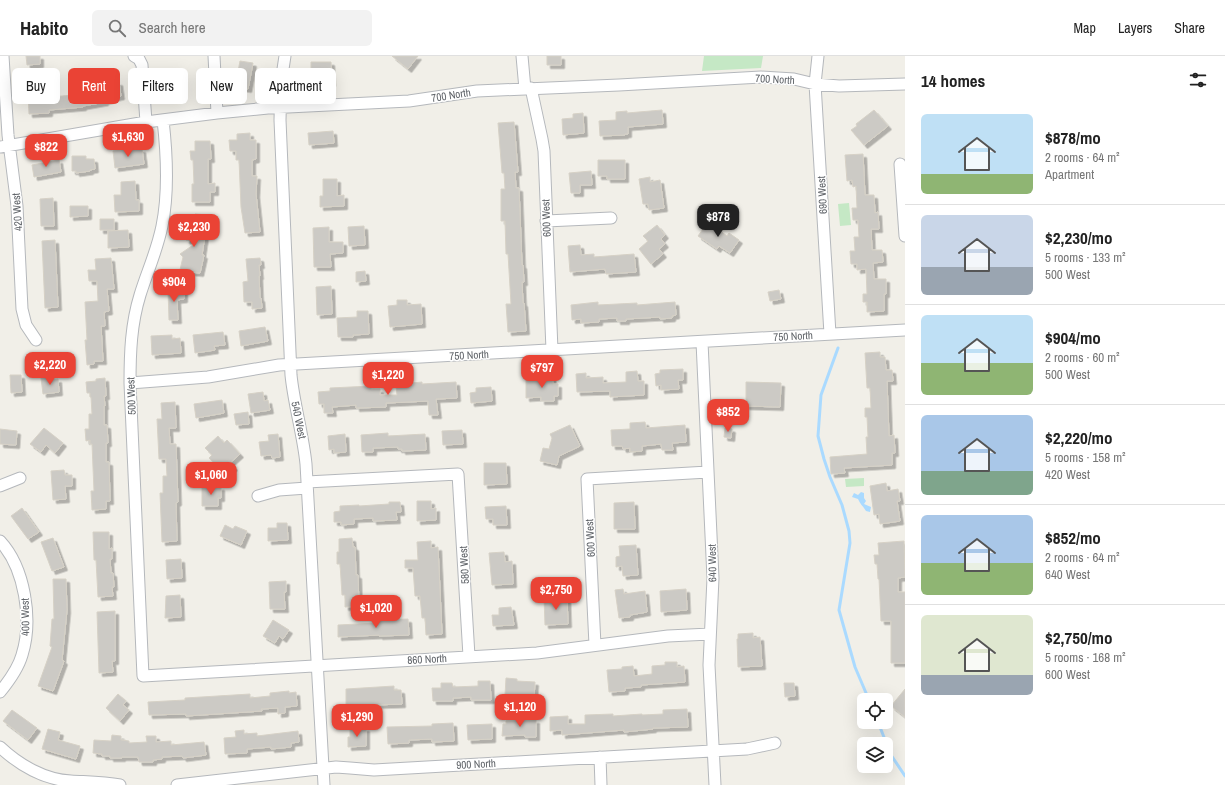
<!DOCTYPE html>
<html lang="en">
<head>
<meta charset="utf-8">
<style>
  body { margin:0; font-family:"Archivo Narrow",sans-serif; background:#f2f2f2; color:#222; height:100vh; display:flex; flex-direction:column; font-size:15px; white-space:nowrap }
  * { box-sizing:border-box; margin:0 }
  p { font-size:13px; color:#767676 }
  .icon { flex:none; width:22px; height:22px; fill:none; stroke:currentColor; stroke-width:2; stroke-linecap:round; stroke-linejoin:round }
  .map { position:relative; flex:1; overflow:hidden }
  .side { display:flex; flex-direction:column; background:#fff; width:320px }
  .side>* { flex:none }
  .banner { position:absolute; left:12px; top:12px; width:380px; height:36px; display:flex; gap:8px }
  .tools { position:absolute; left:857px; top:637px; display:grid; gap:8px }
  .tools a { display:grid; place-items:center; width:36px; height:36px; border-radius:6px; background:#fff; box-shadow:0 4px 16px #0002; font-size:20px }
  .price { position:absolute; translate:-50% -34px; padding:0 9px; border-radius:8px; background:#ea4335; color:#fff; font-size:13px; line-height:26px; filter:drop-shadow(0 1px 2px #0008) }
  .price::after { content:''; position:absolute; left:50%; top:24px; width:12px; height:9px; margin-left:-6px; background:inherit; clip-path:polygon(0 0,100% 0,50% 100%) }
  .price.current { background:#222; color:#fff }
  ul { padding:0; list-style:none }
  li { display:flex; align-items:center; gap:12px; height:100px; padding:0 16px }
  li+li { border-top:1px solid #e0e0e0 }
  li span { display:grid; place-items:center; flex:none; width:112px; height:80px; border-radius:6px; color:#555 }
  li>.icon { margin-inline-start:auto }
  span .icon { width:48px; height:48px; fill:#fffc; stroke-width:1 }
  li b { font-size:17px }
  h2 { display:flex; justify-content:space-between; align-items:center; height:48px; padding:0 16px; font-size:17px }
  .pill { padding:0 14px; border-radius:6px; background:#fff; box-shadow:0 4px 16px #0002; font-size:14px; line-height:36px }
  .pill.current { background:#ea4335; color:#fff }
  header { display:flex; align-items:center; gap:24px; box-sizing:border-box; height:56px; padding:0 20px; background:#fff; border-bottom:1px solid #e0e0e0 }
  header strong { font-size:19px }
  nav { display:flex; gap:22px; margin-inline-start:auto; font-size:14px }
  .search { width:280px; height:36px; background:#f2f2f2; display:flex; align-items:center; gap:10px; box-sizing:border-box; padding:0 14px; border-radius:6px; color:#767676; font-size:15px }
  main { display:flex; flex:1; min-height:0 }
  .map>svg:first-child { display:block }
</style>
</head>
<body>
<header>
<strong>Habito</strong>
<div class="search"><svg class="icon" aria-label="search" viewBox="0 0 24 24"><circle cx="10" cy="10" r="6"/><path d="M15 15l6 6"/></svg>Search here</div>
<nav><a>Map</a><a>Layers</a><a>Share</a></nav>
</header>
<main>
<div class="map">
<svg width="905" height="729" viewBox="0 0 905 729">
  <defs>
    <filter id="shadow"><feDropShadow dx="3.5" dy="3.5" stdDeviation="0" flood-color="#0004"/></filter>
  </defs>
  <rect width="100%" height="100%" fill="#f1efe8"/>
  <path fill="#c5e8c5" d="M704,0H763L761,12L702,15Z
    M849,147L851,169L840,170L838,148Z
    M864,422V430L846,431L845,423Z"/>
  <path fill="#aadaff" d="M861,436L864,437V442L866,445L864,448L871,451L870,456L866,455C863,450 860,448 858,443L852,441L854,437L858,439Z"/>
  <g fill="none" stroke-linecap="round" stroke-linejoin="round">
    <path stroke="#aadaff" stroke-width="3" d="M838,292L821,339L818,380L824,403L830,421L842,449L849,475L850,487L839,554L855,611L869,644
      M878,666L891,699L905,720"/>
  </g>
  <path fill="#cccac5" stroke="#d6d1c6" filter="url(#shadow)" d="M26,0H40V8L27,9Z
    M392,0H418L408,13Z
    M547,0H561V9H547Z
    M240,5L253,7L248,33L235,31Z
    M311,6H331L332,27H316V15H311Z
    M119,26L121,40L113,42V43L105,45V46L83,50V51L49,54V57L29,58L28,37L41,36V42L93,37L92,30Z
    M662,54L663,68L628,71V78H625V79L600,80L599,65L616,64V56L627,55V57Z
    M874,54L888,70L864,89L851,74L857,70L856,68Z
    M583,57L584,77L563,79L562,63L573,62V58Z
    M514,66L518,116H515L516,132H519L522,209H523L524,226H522L523,247H524L526,275L508,276L506,248H511L508,198H506L505,165H501V133H505L504,117H502L498,67Z
    M333,75L334,87L309,89L308,77Z
    M250,77V84H256V103L252,104V120H257L256,138L260,176L245,177L241,151L239,104H236V95H230L229,84H237V78Z
    M195,85H210L211,103H208V128L215,127V136H210V146H192V128H194L193,104H191L190,95H195Z
    M131,93L132,94L142,93L144,108L115,112L113,95Z
    M863,98L865,139H874L875,157L878,156L879,173H871L872,194H882L883,206L873,207L874,223H886V238H884V255L867,256V246H863V238H867L866,213L857,214V208H851L850,195H855L854,181H859L858,164H853L852,152H857L856,130L853,131L852,124L847,125L845,99Z
    M72,100H86V103H94L95,113L90,114V115L76,117V115H72Z
    M59,104L61,116L34,121L32,109Z
    M598,104H625V123H607V120H598Z
    M591,115L592,129H580V137H571L569,117Z
    M650,121V126L660,124L664,152L649,154L648,148H643L639,123Z
    M323,123H337V140L344,139V150L320,151V140H323Z
    M135,125L136,144H139V155L115,156L114,139H121V126Z
    M53,142L54,170H41L40,143Z
    M70,150H88V160L70,161Z
    M195,158L208,159L202,199H204L200,217L190,216L188,224L178,222L183,201L180,198L199,185L186,184L188,173L190,174L191,164L194,165Z
    M100,163H114V174H100Z
    M708,166L727,180L729,177L739,184L730,197L719,190L717,193L698,180Z
    M657,169L665,179L661,183L665,188L659,193L663,198L651,208L639,193L648,185L643,180Z
    M364,170L365,189L349,190L348,171Z
    M329,171V186H343V197L330,198L331,211H314L313,172Z
    M128,174L129,191L108,192V175Z
    M55,184L58,251L45,252L42,185Z
    M580,189L581,199L594,198V201L634,198L636,216L606,218L605,213L570,216L568,190Z
    M111,202L114,233H107L109,255L104,256L105,270H101L103,305H94V308L87,309L85,284H87L85,246L98,245L97,225H89L88,214H96L95,203Z
    M260,202L261,209H259L260,220H259L260,242H261L262,252L252,253V246H244L243,226L248,225L246,203Z
    M365,215L366,225L356,226V216Z
    M331,230L332,258L317,259L316,231Z
    M168,234H184V243L177,244L178,264H169Z
    M779,234L781,243L770,245L768,236Z
    M397,244H407V249L421,248L422,268L390,271L388,250L397,249Z
    M598,246V249L637,247V249L675,246L676,259L672,260V262L660,263V261L626,263V265H617V262L599,263V266L581,267V263L572,264L571,249Z
    M357,255H368L369,278L353,279V281H338L337,262L357,261Z
    M265,271L268,285L241,290L239,275Z
    M223,276L225,289L214,290L215,294L195,297L193,279Z
    M172,279V283L180,282L181,297L152,299L151,280Z
    M880,296V301H885L886,314H892L893,325H887L889,380L894,379L895,397H892V409L844,412L845,417L831,418L830,401L867,398L866,381H868L867,361H865V352H871L870,332H867L865,297Z
    M683,313V324H678L679,333L661,334V329L656,330L655,318L660,317V314Z
    M637,315L638,325H644V339L610,341V335L577,336L576,318L586,317V322L603,321V327L626,326V316Z
    M10,319H21L22,336L11,337Z
    M552,319L553,328H558V340H554V345H541V341L526,342V324H542V320Z
    M52,321V324L58,323L59,336L43,338L41,322Z
    M105,322L106,340H104L105,350H104V369H107L108,387H106V406H109L110,445H106V453L92,454L91,435H94L92,388H90V384L86,385L85,373H89V358H92L91,341H90V337H87L86,326L96,325V323Z
    M422,326V328L456,326L457,342L436,343L438,359H429L428,345L386,347V351L356,352V349L332,351L333,357H324V348H319L318,336L330,335V332L371,330V333H380V339H397L396,331H406V329L413,328L412,327Z
    M746,326L781,327L780,351L746,350Z
    M491,331L492,345L471,347L470,337L476,336V332Z
    M263,336L264,345L268,344L270,354L251,357L248,338Z
    M222,344L224,357L196,362L194,348Z
    M175,346L176,372H169L170,388H176L178,446L176,447L177,485L162,486L160,437H163V420H167L166,403H159L157,363H162L161,347Z
    M248,356L249,368L236,369L234,358Z
    M645,366L646,372L685,369L686,386L672,387L673,394H662L661,388L642,390V395L630,396V392L623,393L622,390H612L611,374L630,373V367Z
    M570,369L580,390L559,400L557,409L540,405L543,392L549,393L552,382L550,378Z
    M44,372L63,387L55,397L46,389L41,396L30,388Z
    M725,372L732,373L731,382L724,381Z
    M0,373L17,375L16,389L0,388Z
    M462,374L463,388L443,389L442,375Z
    M388,377V380L425,378L426,394L402,395V393H398V391L373,392V396H362L361,379Z
    M278,378L280,401L272,402L271,399L261,400L259,386L269,385L268,379Z
    M345,378L346,396L334,397V393L329,394L328,380Z
    M218,380L224,387L227,384L240,398L230,407L234,411L225,419L209,402L212,399L205,392Z
    M484,407H506L507,428L484,429Z
    M64,414L65,419H72V430H65L66,443L53,444L51,415Z
    M886,427L887,435L898,433L900,445H897L900,465L880,468L879,458L874,459L870,430Z
    M221,431V442H218V450H202V432Z
    M417,445H431V453L436,452V464L417,465Z
    M389,446H400L401,456H396L397,464L373,465V462L354,463V468L341,469V466H334V456L340,455V450L359,449V450L389,448Z
    M634,446L635,473H614V447Z
    M506,450L507,469H493V463H486L485,451Z
    M22,452L39,476L28,483L11,460Z
    M277,467H287L288,484L268,485V472H277Z
    M225,469L233,473L235,470L247,475L241,489L220,480Z
    M93,476H109V493L112,492V503H110L111,517H113L114,531H112L113,540L98,541L96,504H94Z
    M53,482L64,511L52,515L41,486Z
    M352,482L353,491H355L356,519H358L359,550L345,551V539H342L340,508H337V496H339V483Z
    M431,485V492L438,491L442,578L426,579L425,562H422L420,540H415L413,512H405V504H418L417,486Z
    M904,485L905,521L898,522V536H905V607H891V565H881L879,523H878L877,508H875L874,499H879L878,487Z
    M636,489L638,519L623,520L622,510L616,511V501L620,500L619,490Z
    M504,496L505,506L512,505L513,528L492,529L489,497Z
    M181,503L182,522L167,523L166,504Z
    M53,523H66L67,554L62,604L64,605L53,635L38,630L52,591L50,590L52,563H54Z
    M286,525V536H284L285,553H270L269,526Z
    M623,533L624,538L645,535L647,556L630,559V561L619,562L615,534Z
    M686,533L687,554L661,556L660,535Z
    M180,539L181,561L165,562L166,540Z
    M560,539V541H567L568,568L545,569L544,542H550V540Z
    M511,551L514,569L493,570L492,559H499V552Z
    M115,555V605H112L113,616L99,617L97,556Z
    M408,563L409,579L379,580V579L338,581V569L378,567V564Z
    M273,564L289,574L283,583L279,580L275,587L263,580Z
    M753,577V582L760,581L762,610L738,611L737,583H738V578Z
    M665,606H677V611L684,610L685,626L641,629V631L625,632V635L609,636L607,614L622,613V611L633,610L634,620L652,618V610L665,609Z
    M506,622L517,623V625L535,626L534,642L505,639Z
    M478,625H490L491,644H471V641L453,642V645H433L432,632H441V627H452L453,631L478,630Z
    M784,627H794L795,640L785,641Z
    M394,630V634H401L402,648L346,650V633Z
    M905,633V661L891,650Z
    M289,635V637L296,636L297,650L285,651V657L278,658V652L261,653L262,655L186,660V658L149,659L148,646L185,644V642L250,638V642L270,640V637Z
    M118,638L126,645L123,649L129,654L120,665L106,652Z
    M687,653L688,671L653,672V673L624,676V674L562,679V674L550,675V661L568,660V668H585V659L613,658V660L642,658V659L663,658V654Z
    M12,654L37,672L28,684L3,665Z
    M536,664V681H525V679L502,680L503,668H506V665Z
    M453,667L454,685L432,686V683L409,684V687L388,688L387,671L432,670V668Z
    M492,668V683L468,684L467,669Z
    M350,672H366V690L348,691V681H350Z
    M48,673L60,676L58,684L80,690L76,703L42,693Z
    M244,674V678L257,677V680L298,675L299,686L291,687V691L271,693V691L247,693V697L225,698L224,682L236,681L235,675Z
    M112,679L121,680V684L129,685V687L147,686L146,680H156V686L171,685V689L204,686L206,699L183,702L182,700L162,701V703L153,704V706H139L138,701H122V702H110V700H102V698L93,697L94,684L111,685Z"/>
  <g fill="none" stroke-linecap="round" stroke-linejoin="round">
    <defs>
      <path id="minor" d="M3,0L8,79L17,150L22,253L26,269L36,284
        M134,0L139,3L142,9L146,66
        M214,0L217,57
        M285,0L281,26L280,64L291,319C294,349 303,378 306,408L324,729
        M522,0L525,33
        M818,0L815,28L830,278
        M531,32L542,83L544,95L552,294
        M163,64C167,99 169,136 162,170C157,195 147,216 140,239C131,268 130,297 130,327L143,620L537,597L668,580L710,578
        M0,91L146,66L217,57L268,52L409,45L477,35L619,29L761,21L794,23L815,28L839,30L905,28
        M900,108L905,180
        M546,165L611,162
        M702,286L713,522L709,609L715,729
        M130,327L208,321L279,309L905,274
        M307,426L458,418L469,600
        M0,430L20,422
        M258,440L279,434L307,432
        M0,485C25,512 33,564 22,599C18,613 9,625 0,636
        M595,589L587,423L708,416
        M0,691C19,709 45,724 71,725C88,726 104,726 120,729
        M600,701L601,729
        M177,729L336,711L350,712L374,714L747,693L775,687"/>
    </defs>
    <use href="#minor" stroke="#b5b8bc" stroke-width="13"/>
    <use href="#minor" stroke="#fff" stroke-width="11"/>
  </g>
  <g text-anchor="middle" dominant-baseline="central" stroke-width="3" stroke-linejoin="round" paint-order="stroke">
    <g font-size="11" fill="#5f6368" stroke="#fff">
      <text transform="translate(775 23) rotate(3)">700 North</text>
      <text transform="translate(451 39) rotate(-9)">700 North</text>
      <text transform="translate(822 139) rotate(-93)">690 West</text>
      <text transform="translate(17 156) rotate(-94)">420 West</text>
      <text transform="translate(546 162) rotate(-92)">600 West</text>
      <text transform="translate(793 280) rotate(-3)">750 North</text>
      <text transform="translate(469 299) rotate(-3)">750 North</text>
      <text transform="translate(131 340) rotate(-92)">500 West</text>
      <text transform="translate(299 364) rotate(78)">540 West</text>
      <text transform="translate(590 482) rotate(-93)">600 West</text>
      <text transform="translate(712 507) rotate(-91)">640 West</text>
      <text transform="translate(464 509) rotate(-93)">580 West</text>
      <text transform="translate(25 561) rotate(-91)">400 West</text>
      <text transform="translate(427 603) rotate(-3)">860 North</text>
      <text transform="translate(476 708) rotate(-3)">900 North</text>
    </g>
  </g>
</svg>
<div class="tools">
<a><svg class="icon" aria-label="locate" viewBox="0 0 24 24"><circle cx="12" cy="12" r="6"/><path d="M12 2v4M12 18v4M2 12h4M18 12h4"/></svg></a>
<a><svg class="icon" aria-label="layers" viewBox="0 0 24 24"><path d="M12 4l9 5-9 5-9-5zM3 14l9 5 9-5"/></svg></a>
</div>
<b class="price" style="left:128px;top:102px">$1,630</b>
<b class="price" style="left:46px;top:112px">$822</b>
<b class="price current" style="left:718px;top:182px">$878</b>
<b class="price" style="left:194px;top:192px">$2,230</b>
<b class="price" style="left:174px;top:247px">$904</b>
<b class="price" style="left:50px;top:330px">$2,220</b>
<b class="price" style="left:542px;top:333px">$797</b>
<b class="price" style="left:388px;top:340px">$1,220</b>
<b class="price" style="left:728px;top:377px">$852</b>
<b class="price" style="left:211px;top:440px">$1,060</b>
<b class="price" style="left:556px;top:555px">$2,750</b>
<b class="price" style="left:376px;top:573px">$1,020</b>
<b class="price" style="left:520px;top:672px">$1,120</b>
<b class="price" style="left:357px;top:682px">$1,290</b>
<div class="banner">
<a class="pill">Buy</a>
<a class="pill current">Rent</a>
<a class="pill">Filters</a>
<a class="pill">New</a>
<a class="pill">Apartment</a>
</div>
</div>
<section class="side">
<h2>14 homes<svg class="icon" aria-label="filters" viewBox="0 0 24 24"><path d="M4 7h16M4 17h16"/><circle cx="9" cy="7" r="2"/><circle cx="15" cy="17" r="2"/></svg></h2>
<ul>
<li><span style="background:linear-gradient(#bfe0f5 75%,#8fb573 0)"><svg class="icon" aria-label="home" viewBox="0 0 24 24"><path d="M3 11l9-7 9 7M6 9v11h12V9"/></svg></span><div><b>$878/mo</b><p>2 rooms · 64 m²</p><p>Apartment</p></div></li>
<li><span style="background:linear-gradient(#c9d6e8 65%,#9aa5b1 0)"><svg class="icon" aria-label="home" viewBox="0 0 24 24"><path d="M3 11l9-7 9 7M6 9v11h12V9"/></svg></span><div><b>$2,230/mo</b><p>5 rooms · 133 m²</p><p>500 West</p></div></li>
<li><span style="background:linear-gradient(#bfe0f5 60%,#8fb573 0)"><svg class="icon" aria-label="home" viewBox="0 0 24 24"><path d="M3 11l9-7 9 7M6 9v11h12V9"/></svg></span><div><b>$904/mo</b><p>2 rooms · 60 m²</p><p>500 West</p></div></li>
<li><span style="background:linear-gradient(#a9c7e8 70%,#7fa58c 0)"><svg class="icon" aria-label="home" viewBox="0 0 24 24"><path d="M3 11l9-7 9 7M6 9v11h12V9"/></svg></span><div><b>$2,220/mo</b><p>5 rooms · 158 m²</p><p>420 West</p></div></li>
<li><span style="background:linear-gradient(#a9c7e8 60%,#8fb573 0)"><svg class="icon" aria-label="home" viewBox="0 0 24 24"><path d="M3 11l9-7 9 7M6 9v11h12V9"/></svg></span><div><b>$852/mo</b><p>2 rooms · 64 m²</p><p>640 West</p></div></li>
<li><span style="background:linear-gradient(#dfe7d0 75%,#9aa5b1 0)"><svg class="icon" aria-label="home" viewBox="0 0 24 24"><path d="M3 11l9-7 9 7M6 9v11h12V9"/></svg></span><div><b>$2,750/mo</b><p>5 rooms · 168 m²</p><p>600 West</p></div></li>
</ul>
</section>
</main>
</body>
</html>
